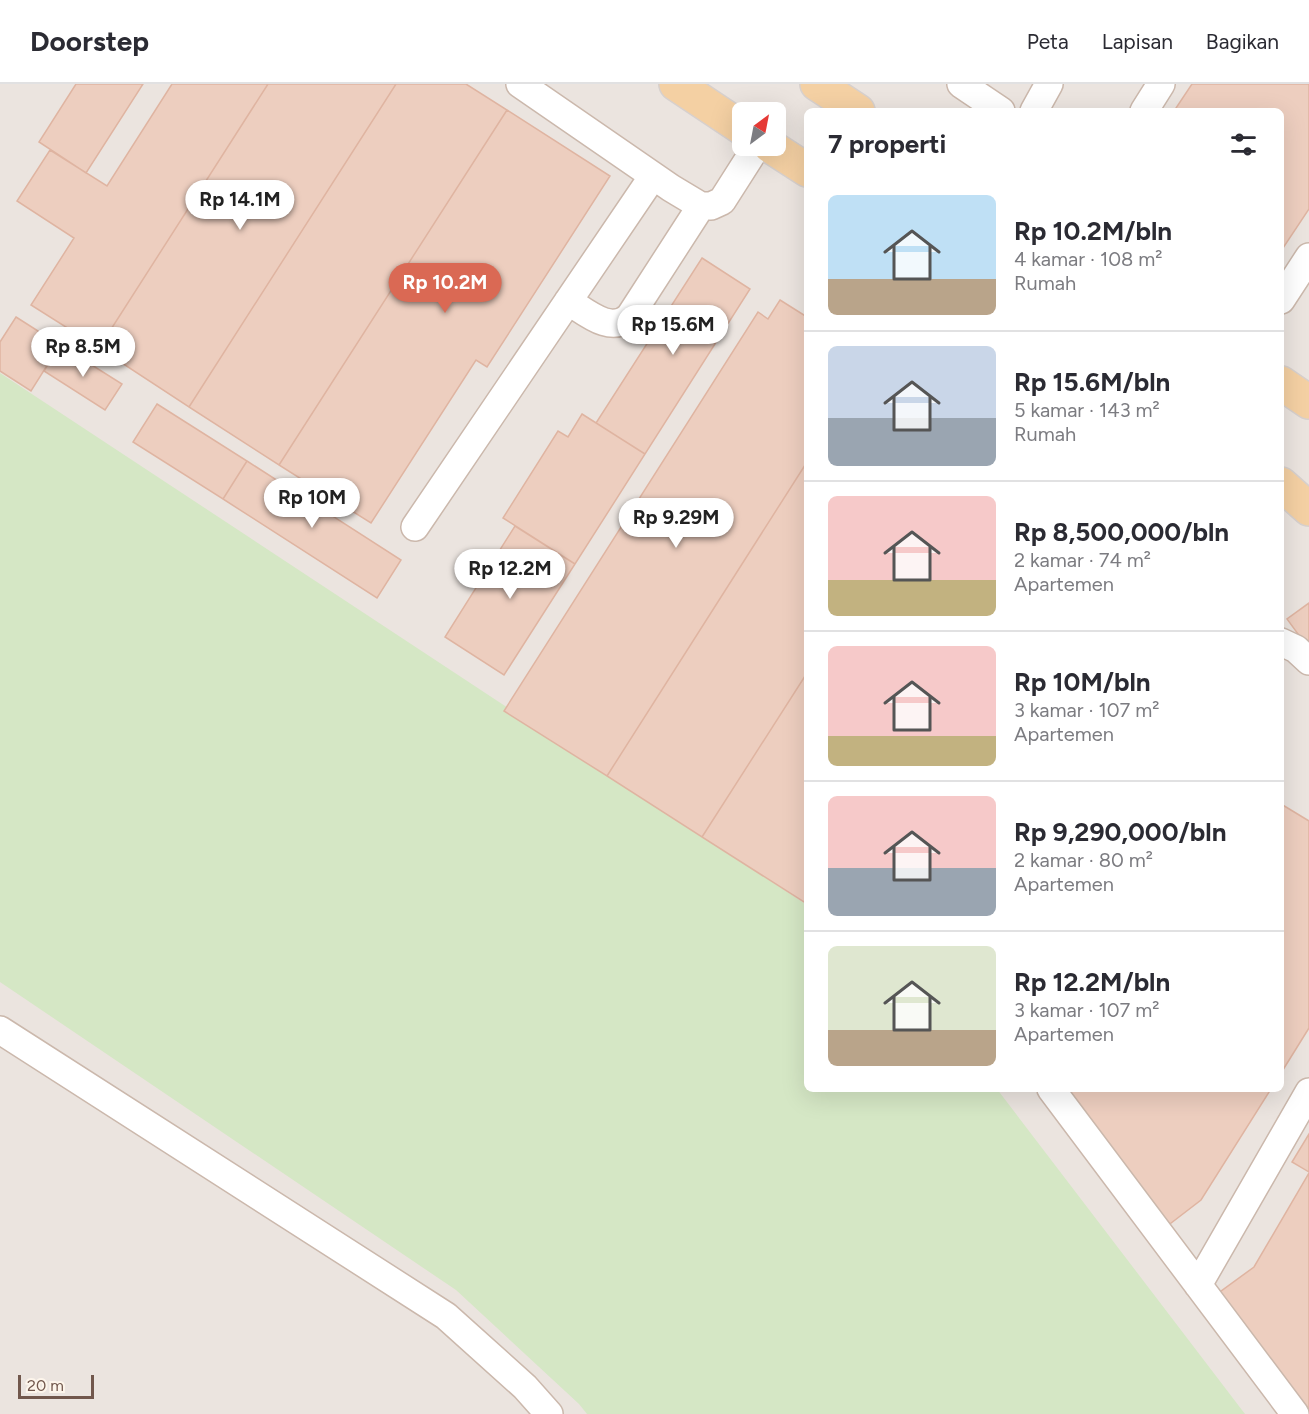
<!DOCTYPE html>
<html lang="id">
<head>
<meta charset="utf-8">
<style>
  body { margin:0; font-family:Figtree,sans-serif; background:#f2f2f3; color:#2b2b33; height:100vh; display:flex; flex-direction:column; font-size:22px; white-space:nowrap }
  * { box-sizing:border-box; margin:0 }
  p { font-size:20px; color:#7c7c81 }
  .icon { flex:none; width:33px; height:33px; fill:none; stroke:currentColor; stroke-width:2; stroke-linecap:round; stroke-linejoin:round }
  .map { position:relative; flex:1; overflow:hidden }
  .panel { position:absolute; left:804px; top:24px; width:480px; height:984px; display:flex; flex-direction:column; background:#fff; border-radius:9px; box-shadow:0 6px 24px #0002 }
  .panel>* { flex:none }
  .needle { width:39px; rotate:32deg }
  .tools { position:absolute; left:732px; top:18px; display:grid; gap:12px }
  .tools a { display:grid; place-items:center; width:54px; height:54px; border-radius:9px; background:#fff; box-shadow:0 6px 24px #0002; font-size:30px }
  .scale { position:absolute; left:18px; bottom:15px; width:76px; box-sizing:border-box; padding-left:6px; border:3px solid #71574c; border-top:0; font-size:16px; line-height:21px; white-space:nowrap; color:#71574c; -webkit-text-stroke:4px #fdf5eb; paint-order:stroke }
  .price { position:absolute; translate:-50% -51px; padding:0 14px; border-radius:21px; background:#fff; color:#222; font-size:20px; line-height:39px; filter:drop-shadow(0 2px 3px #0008) }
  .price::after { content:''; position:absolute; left:50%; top:36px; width:18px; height:14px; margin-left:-9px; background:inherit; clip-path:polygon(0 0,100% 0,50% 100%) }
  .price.active { background:#da6954; color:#fff }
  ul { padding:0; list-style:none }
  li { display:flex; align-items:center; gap:18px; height:150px; padding:0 24px }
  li+li { border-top:2px solid #e1e1e2 }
  li span { display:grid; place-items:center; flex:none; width:168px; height:120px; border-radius:9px; color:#555 }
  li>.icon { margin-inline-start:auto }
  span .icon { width:72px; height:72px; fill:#fffc; stroke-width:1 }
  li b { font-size:26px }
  h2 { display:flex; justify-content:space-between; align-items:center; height:72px; padding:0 24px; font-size:26px }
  header { display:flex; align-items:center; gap:36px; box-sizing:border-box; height:84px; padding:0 30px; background:#fff; border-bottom:2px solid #e1e1e2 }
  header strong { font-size:28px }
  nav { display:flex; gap:33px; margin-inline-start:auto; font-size:21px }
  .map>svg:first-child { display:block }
</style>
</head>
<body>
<header>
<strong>Doorstep</strong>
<nav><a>Peta</a><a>Lapisan</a><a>Bagikan</a></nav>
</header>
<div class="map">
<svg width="1309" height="1330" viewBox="0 0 1309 1330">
  <rect width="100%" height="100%" fill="#faf1e5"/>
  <path fill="#ebe4df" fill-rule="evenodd" d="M0,0H1309V1330H0ZM807,27H1281V1005H807ZM742,28H776V62H742Z"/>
  <path fill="#d5e7c5" d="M0,289L807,821V1005H997L1245,1330H587L579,1320L456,1206L0,898Z"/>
  <path fill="#edcebf" stroke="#dfb4a1" stroke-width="1.5" d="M76,0H143L86,89L39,58Z
    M172,0H268L99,264L31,221L74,154L17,117L50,66L107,102Z
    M268,0H396L189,323L99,264Z
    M396,0H466L507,26L279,381L189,323Z
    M1192,0H1309V125L1281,167V27H1174Z
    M507,26L610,92L487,283L476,276L371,439L279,381Z
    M702,174L750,205L645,370L596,339Z
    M780,216L807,233V378L607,692L504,627L758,228L768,235Z
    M16,233L60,261L31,307L0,287V258Z
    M60,261L122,300L105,326L44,287Z
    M157,320L247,377L223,415L133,358Z
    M582,330L645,370L575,480L503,434L558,347L568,353Z
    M247,377L401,476L377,514L223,415Z
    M807,378V589L702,753L607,692Z
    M515,442L575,480L504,591L445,553Z
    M1309,519V565L1287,535Z
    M807,589V814L804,818L702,753Z
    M1281,720L1309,737V944L1281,989Z
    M1057,1005H1271L1201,1116L1162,1146Z
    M1309,1050V1088L1292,1078Z
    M1309,1089V1330H1301L1213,1213L1254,1183Z"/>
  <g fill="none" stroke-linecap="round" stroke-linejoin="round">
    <defs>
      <path id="minor" d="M520,0L671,104L701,122H711L722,117L757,62
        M961,0L1001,27
        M1034,27L1049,0
        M1144,27L1161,0
        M1281,216L1309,173
        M568,217C586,228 611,251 630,232L701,122
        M415,443L653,92
        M1281,558L1296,565L1309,577
        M0,946L446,1232L525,1303L549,1330
        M1051,1005L1295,1330
        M1198,1201L1309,1008"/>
      <path id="major" d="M676,0L742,44
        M817,0L858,27
        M770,62L807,86
        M1281,299L1309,318
        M1281,400L1309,425"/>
    </defs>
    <use href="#minor" stroke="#cbb8ac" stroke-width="30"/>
    <use href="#major" stroke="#d7d0cd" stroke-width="36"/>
    <use href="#minor" stroke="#fff" stroke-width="27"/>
    <use href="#major" stroke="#f4d0a3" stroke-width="33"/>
  </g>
</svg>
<div class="tools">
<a><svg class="needle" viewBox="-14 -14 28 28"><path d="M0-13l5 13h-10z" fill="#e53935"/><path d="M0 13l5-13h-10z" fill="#7c7c81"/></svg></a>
</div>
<div class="scale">20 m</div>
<b class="price" style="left:240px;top:147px">Rp 14.1M</b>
<b class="price active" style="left:445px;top:230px">Rp 10.2M</b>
<b class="price" style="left:673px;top:272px">Rp 15.6M</b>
<b class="price" style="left:83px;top:294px">Rp 8.5M</b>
<b class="price" style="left:312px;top:445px">Rp 10M</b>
<b class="price" style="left:676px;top:465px">Rp 9.29M</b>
<b class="price" style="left:510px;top:516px">Rp 12.2M</b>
<section class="panel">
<h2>7 properti<svg class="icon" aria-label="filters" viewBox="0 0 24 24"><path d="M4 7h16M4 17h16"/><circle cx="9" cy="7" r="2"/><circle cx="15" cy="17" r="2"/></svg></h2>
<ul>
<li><span style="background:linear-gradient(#bfe0f5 70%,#b9a48a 0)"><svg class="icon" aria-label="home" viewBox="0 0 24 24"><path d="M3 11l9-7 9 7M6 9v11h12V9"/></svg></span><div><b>Rp 10.2M/bln</b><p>4 kamar · 108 m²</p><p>Rumah</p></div></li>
<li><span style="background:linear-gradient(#c9d6e8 60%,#9aa5b1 0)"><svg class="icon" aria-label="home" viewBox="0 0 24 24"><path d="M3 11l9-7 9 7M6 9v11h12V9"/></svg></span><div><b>Rp 15.6M/bln</b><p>5 kamar · 143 m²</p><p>Rumah</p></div></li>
<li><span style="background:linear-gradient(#f6c9c9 70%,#c2b280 0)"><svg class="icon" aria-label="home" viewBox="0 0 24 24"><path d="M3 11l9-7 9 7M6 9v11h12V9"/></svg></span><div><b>Rp 8,500,000/bln</b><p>2 kamar · 74 m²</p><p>Apartemen</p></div></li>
<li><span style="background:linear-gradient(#f6c9c9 75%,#c2b280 0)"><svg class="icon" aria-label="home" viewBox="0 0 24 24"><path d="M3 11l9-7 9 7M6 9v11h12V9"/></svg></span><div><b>Rp 10M/bln</b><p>3 kamar · 107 m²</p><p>Apartemen</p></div></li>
<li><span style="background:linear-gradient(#f6c9c9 60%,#9aa5b1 0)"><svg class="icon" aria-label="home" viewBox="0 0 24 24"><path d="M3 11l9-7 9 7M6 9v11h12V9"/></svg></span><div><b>Rp 9,290,000/bln</b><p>2 kamar · 80 m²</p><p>Apartemen</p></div></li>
<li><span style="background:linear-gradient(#dfe7d0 70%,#b9a48a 0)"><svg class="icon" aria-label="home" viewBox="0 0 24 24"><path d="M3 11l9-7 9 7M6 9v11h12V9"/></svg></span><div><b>Rp 12.2M/bln</b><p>3 kamar · 107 m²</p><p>Apartemen</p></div></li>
</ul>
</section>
</div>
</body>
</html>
